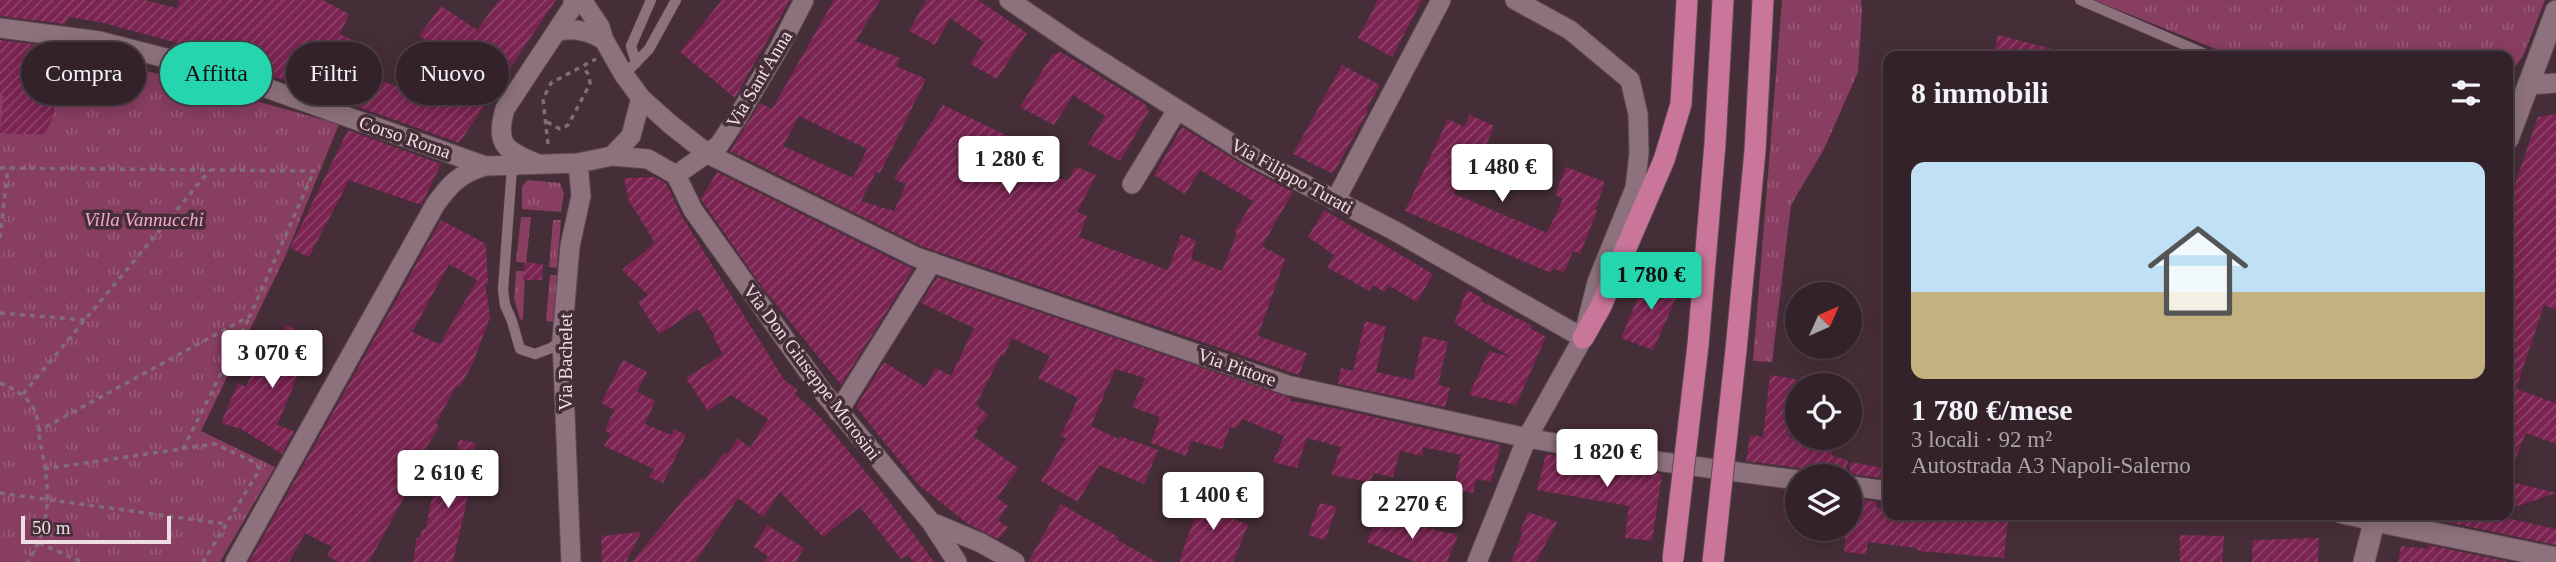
<!DOCTYPE html>
<html lang="it">
<head>
<meta charset="utf-8">
<style>
  body { margin:0; font-family:"Times New Roman",serif; background:#3f2f36; color:#f1f3f6; height:100vh; display:flex; flex-direction:column; font-size:26px; white-space:nowrap }
  * { box-sizing:border-box; margin:0 }
  p { font-size:23px; color:#a9a4a8 }
  .icon { flex:none; width:38px; height:38px; fill:none; stroke:currentColor; stroke-width:2; stroke-linecap:round; stroke-linejoin:round }
  .map { position:relative; flex:1; overflow:hidden }
  .panel { position:absolute; left:1883px; top:51px; width:630px; height:469px; display:flex; flex-direction:column; background:#34222a; border-radius:14px; box-shadow:0 4px 18px #0003,0 0 0 2px #4e3f47 }
  .panel>* { flex:none }
  .banner { position:absolute; left:21px; top:42px; width:665px; height:63px; display:flex; gap:14px }
  .needle { width:46px; rotate:45deg }
  .fabs { position:absolute; left:1785px; top:282px; display:grid; gap:14px }
  .fabs a { display:grid; place-items:center; width:77px; height:77px; border-radius:50%; background:#34222a; box-shadow:0 4px 18px #0003,0 0 0 2px #4e3f47; font-size:35px }
  .scale { position:absolute; left:21px; bottom:18px; width:150px; box-sizing:border-box; padding-left:7px; border:4px solid #eedee4; border-top:0; font-size:19px; line-height:24px; white-space:nowrap; color:#eedee4; -webkit-text-stroke:5px #462e38; paint-order:stroke }
  .price { position:absolute; translate:-50% -60px; padding:0 16px; border-radius:7px; background:#fff; color:#222; font-size:23px; line-height:46px; filter:drop-shadow(0 2px 4px #0008) }
  .price::after { content:''; position:absolute; left:50%; top:42px; width:21px; height:16px; margin-left:-10px; background:inherit; clip-path:polygon(0 0,100% 0,50% 100%) }
  .price.on { background:#25d5ae; color:#111 }
  ul { padding:0; list-style:none }
  li { display:grid; align-content:center; gap:14px; height:371px; padding:0 28px }
  li span { display:grid; place-items:center; height:217px; border-radius:14px; color:#555 }
  li>.icon { margin-inline-start:auto }
  span .icon { width:126px; height:126px; fill:#fffc; stroke-width:1 }
  li b { font-size:30px }
  h2 { display:flex; justify-content:space-between; align-items:center; height:84px; padding:0 28px; font-size:30px }
  .chip { padding:0 24px; border-radius:32px; background:#34222a; box-shadow:0 4px 18px #0003,0 0 0 2px #4e3f47; font-size:24px; line-height:63px }
  .chip.on { background:#25d5ae; color:#111 }
  .map>svg:first-child { display:block }
</style>
</head>
<body>
<div class="map">
<svg width="2556" height="562" viewBox="0 0 2556 562">
  <defs>
    <pattern id="grass-tufts" width="24" height="20" patternUnits="userSpaceOnUse" patternTransform="scale(1.75)"><rect width="24" height="20" fill="#883e61"/><path d="M3 7l-1-3M5 7V3M7 7l1-3M15 17l-1-3M17 17v-4M19 17l1-3" fill="none" stroke="#995978"/></pattern>
    <pattern id="building-hatch" width="6" height="6" patternUnits="userSpaceOnUse" patternTransform="scale(1.75)"><rect width="6" height="6" fill="#7b2451"/><path d="M-1 1l2-2M0 6l6-6M5 7l2-2" fill="none" stroke="#8e436a"/></pattern>
  </defs>
  <rect width="100%" height="100%" fill="#462e38"/>
  <path fill="url(#grass-tufts)" d="M1782,0H1861L1862,13L1858,72L1824,149L1791,205L1772,362L1753,361Z
    M2094,0H2545L2523,56L2508,76V56H2233Z
    M0,41L56,46L339,124L285,257L201,431L275,467L220,562H0Z
    M528,180L560,183L564,194L561,212L522,209V186Z
    M521,217H531L526,263L516,262Z
    M553,220H561L557,268L549,267Z
    M516,271H525L523,320L520,319L514,299Z
    M550,275H557L553,322L546,321Z"/>
  <path fill="url(#building-hatch)" fill-rule="evenodd" d="M0,0H144L177,8L179,0H323L349,14L340,34L372,50L365,74L398,87L401,81L440,92L463,63L419,36L441,6L477,30L499,0H556L459,143L192,47L104,23L69,17L65,24L0,16Z
    M722,0H790L735,98L680,52Z
    M834,0H880L856,41L900,58L896,66L926,79L880,173L876,172L861,201L894,211L906,184L894,179L943,105L1035,149L1025,173L1068,180L1076,167L1096,175L1077,212L1087,216L1079,237L1168,270L1181,235L1196,240L1191,259L1222,271L1237,233L1234,232L1253,201L1200,170L1185,194L1154,175L1182,127L1250,169L1293,192L1262,246L1285,259L1258,336L1307,353L1299,375L921,246L730,151L760,103L772,109ZM799,116L867,149L853,178L783,146Z
    M926,0H978L1027,33L997,79L970,64L984,42L950,18L935,45L909,31Z
    M1378,0H1422L1392,57L1358,38Z
    M1998,35L2057,50L2056,56H1993Z
    M0,40L52,47L45,59L55,113L44,135L0,133L3,96L0,94Z
    M1061,52L1145,104L1149,111L1120,161L1088,144L1105,116L1073,95L1054,125L1020,107L1052,55Z
    M1342,65L1380,85L1366,109L1368,111L1333,174L1293,154Z
    M2556,114V310L2544,305L2516,389L2556,403V444L2526,433L2508,476V204L2538,117Z
    M1470,115L1494,126L1479,163L1471,159L1454,194L1547,233L1563,199L1555,195L1566,167L1605,182L1595,210L1597,211L1580,254L1573,251L1564,273L1553,268L1551,273L1405,211L1448,119L1464,127Z
    M348,130L441,164L421,205L349,180L309,257L290,248Z
    M717,172L913,269L841,385L760,284L704,204L701,199Z
    M654,177L666,183L681,215L785,381L798,390L794,393L820,417L887,498L934,562H914L908,555L901,559L860,507L823,537L780,492L763,517L738,498L695,562H632L701,478L704,480L724,453L727,455L738,438L750,448L768,419L731,395L708,411L686,378L723,354L713,337L715,336L698,309L659,334L638,302L648,295L622,270L655,243L629,201L624,178Z
    M1324,210L1433,274L1417,302L1388,285L1384,292L1373,285L1369,291L1327,267L1334,255L1308,237Z
    M441,220L486,244L488,285L485,284L490,317L473,363L460,387L456,386L436,423L439,426L400,492L405,495L369,562H339L327,556L332,547L305,533L289,562H249ZM449,264L477,280L440,344L412,332Z
    M525,262L543,264L542,280H523Z
    M1648,274L1681,287L1653,350L1621,338Z
    M937,277L1291,398L1290,401L1333,408L1501,445L1491,482L1476,479L1473,493L1453,489L1461,455L1423,447V456L1400,451L1393,477L1374,473L1370,482L1331,475L1341,447L1307,438L1297,468L1273,462L1284,436L1242,419L1237,428L1230,427L1222,449L1191,441L1186,456L1151,443L1160,417L1132,407L1145,378L1115,369L1091,426L1119,439L1120,436L1158,450L1144,484L1099,465L1078,502L1041,481L1066,438L1061,436L1078,398L1038,378L1050,356L1012,338L1004,356L1001,355L976,404L988,415L976,429L978,431L973,436L1018,468L997,498L1008,506L998,520L1008,527L998,539L968,524L919,485L856,407L884,362L925,387L936,368L951,376L974,328L921,303Z
    M1467,290L1482,298L1481,301L1531,325L1530,328L1546,337L1516,405L1469,395L1489,351L1511,357L1454,323Z
    M1365,321L1386,327L1376,372L1413,380L1423,336L1448,342L1438,385L1450,388L1445,407L1338,384L1341,368L1353,371Z
    M286,325L322,340L308,373L300,370L277,425L294,431L282,454L241,429L221,423L238,383L246,387L255,366L266,371Z
    M623,360L647,372L637,392L655,401L645,424L671,435L674,429L686,435L663,483L649,477L654,469L604,446L611,434L605,431L614,410L601,403Z
    M1770,375L1796,379L1789,438H1834L1832,456L1848,460L1845,475L1805,471L1799,468L1746,461L1750,435L1763,437Z
    M459,440L476,443L473,453L477,456L453,562H413L417,537L420,538L422,529H426L432,497L454,464Z
    M1546,454L1662,474L1652,541L1625,538L1629,506L1537,490Z
    M1850,462L1884,468L1882,478L1850,474Z
    M2508,481L2556,493L2508,509Z
    M1206,486L1228,496L1221,513L1248,525L1233,562H1179Z
    M1850,498L1877,502L1876,507L1888,509V514H1936L2008,520L2004,558L1918,551L1917,548L1868,542L1866,554L1844,552L1846,528H1850Z
    M1320,503L1337,507L1325,540L1308,535Z
    M1061,504L1118,537L1117,540L1157,562H1028Z
    M1528,512L1557,522L1536,562H1511L1523,532L1520,531Z
    M2433,514H2488L2556,529V545L2432,519Z
    M1378,516L1458,535L1447,562H1415L1367,542Z
    M767,525L804,548L796,562H764L768,556L754,547Z
    M641,532L626,562H602L601,536Z
    M2180,535L2224,536L2222,562H2180Z
    M2319,538L2318,562H2252L2253,540Z
    M2428,545L2510,562H2398L2401,546L2428,549Z"/>
  <g fill="none" stroke-linecap="round" stroke-linejoin="round">
    <defs>
      <path id="service" d="M2080,0L2210,56
        M636,63L631,46L651,0
        M624,75L649,49L676,0
        M512,167L503,290L505,305L512,321L520,349L535,354L551,348L562,340"/>
      <path id="minor" d="M582,0L600,27L604,40L624,75L641,98L670,124L708,154L916,257L1287,385L1527,438L1663,462L1797,480
        M1009,0L1077,46L1256,159L1395,231L1583,338
        M0,28L99,41L224,73L485,166
        M556,32C573,27 589,31 604,40
        M2527,85L2556,83
        M612,156L631,136L641,98
        M536,163C505,151 495,144 505,109L573,6V0
        M676,175L693,210L822,391L931,522L957,562
        M676,175L719,145L739,115L779,48L804,0
        M1132,184L1177,110
        M1335,201L1441,0
        M838,412L932,262
        M1850,486L1888,491
        M2342,514L2375,521
        M931,522L981,543L1015,562
        M235,562L435,205C450,184 459,174 485,166L578,163L612,156L648,159L676,175
        M571,562L562,339L570,246L581,196L578,163
        M1477,562L1527,438L1583,338L1597,282L1635,188L1639,153L1638,114L1630,80L1570,30L1515,0"/>
      <path id="tertiary" d="M2508,139L2556,11
        M2375,521L2556,558
        M2364,562L2376,514"/>
      <path id="motorway" d="M1583,338L1601,306L1664,160L1681,104L1687,0
        M1698,345L1715,144L1723,0
        M1736,350L1755,151L1763,0"/>
    </defs>
    <use href="#service" stroke="#5e4a52" stroke-width="11"/>
    <use href="#minor" stroke="#5e4a52" stroke-width="21"/>
    <use href="#tertiary" stroke="#5e4a52" stroke-width="23"/>
    <use href="#motorway" stroke="#5e4a52" stroke-width="23"/>
    <path stroke="#826d76" stroke-width="3.5" stroke-dasharray="5 5" stroke-linecap="butt" d="M547,122L560,129L568,125L590,84L589,75L583,68
      M548,144L543,99L551,83L596,59
      M0,168L314,171L250,316L38,431
      M0,238L8,168
      M0,313L85,320
      M0,383C14,389 26,395 34,409C39,419 38,430 40,441C49,487 54,519 28,562
      M23,394L210,170
      M183,449L250,316
      M44,469L215,444L252,461L260,469L203,562
      M0,493L226,524
      M39,543L82,562"/>
    <use href="#service" stroke="#8d727d" stroke-width="10"/>
    <use href="#minor" stroke="#8d727d" stroke-width="19"/>
    <use href="#tertiary" stroke="#8d727d" stroke-width="21"/>
    <use href="#motorway" stroke="#ca769b" stroke-width="21"/>
    <defs>
      <path id="motorway-bridge" d="M1673,559L1698,345
        M1713,562L1736,350"/>
    </defs>
    <use href="#motorway-bridge" stroke="#5e4a52" stroke-width="23" stroke-linecap="butt"/>
    <use href="#motorway-bridge" stroke="#ca769b" stroke-width="21"/>
  </g>
  <g text-anchor="middle" dominant-baseline="central" stroke-width="7" stroke-linejoin="round" paint-order="stroke">
    <g font-size="19" fill="#eedee4" stroke="#462e38">
      <text transform="translate(759 79) rotate(-59)">Via Sant'Anna</text>
      <text transform="translate(405 137) rotate(19)">Corso Roma</text>
      <text transform="translate(1292 176) rotate(29)">Via Filippo Turati</text>
      <text transform="translate(565 362) rotate(-90)">Via Bachelet</text>
      <text transform="translate(1237 367) rotate(19)">Via Pittore</text>
      <text transform="translate(812 372) rotate(53)">Via Don Giuseppe Morosini</text>
    </g>
    <g font-size="19" font-style="italic" fill="#f4a9c8" stroke="#462e38">
      <text x="144" y="219">Villa Vannucchi</text>
    </g>
  </g>
</svg>
<div class="fabs">
<a><svg class="needle" viewBox="-14 -14 28 28"><path d="M0-13l5 13h-10z" fill="#e53935"/><path d="M0 13l5-13h-10z" fill="#a9a4a8"/></svg></a>
<a><svg class="icon" aria-label="locate" viewBox="0 0 24 24"><circle cx="12" cy="12" r="6"/><path d="M12 2v4M12 18v4M2 12h4M18 12h4"/></svg></a>
<a><svg class="icon" aria-label="layers" viewBox="0 0 24 24"><path d="M12 4l9 5-9 5-9-5zM3 14l9 5 9-5"/></svg></a>
</div>
<div class="scale">50 m</div>
<b class="price" style="left:1009px;top:196px">1 280 €</b>
<b class="price" style="left:1502px;top:204px">1 480 €</b>
<b class="price on" style="left:1651px;top:312px">1 780 €</b>
<b class="price" style="left:272px;top:390px">3 070 €</b>
<b class="price" style="left:1607px;top:489px">1 820 €</b>
<b class="price" style="left:448px;top:510px">2 610 €</b>
<b class="price" style="left:1213px;top:532px">1 400 €</b>
<b class="price" style="left:1412px;top:541px">2 270 €</b>
<div class="banner">
<a class="chip">Compra</a>
<a class="chip on">Affitta</a>
<a class="chip">Filtri</a>
<a class="chip">Nuovo</a>
</div>
<section class="panel">
<h2>8 immobili<svg class="icon" aria-label="filters" viewBox="0 0 24 24"><path d="M4 7h16M4 17h16"/><circle cx="9" cy="7" r="2"/><circle cx="15" cy="17" r="2"/></svg></h2>
<ul>
<li><span style="background:linear-gradient(#bfe0f5 60%,#c2b280 0)"><svg class="icon" aria-label="home" viewBox="0 0 24 24"><path d="M3 11l9-7 9 7M6 9v11h12V9"/></svg></span><div><b>1 780 €/mese</b><p>3 locali · 92 m²</p><p>Autostrada A3 Napoli-Salerno</p></div></li>
</ul>
</section>
</div>
</body>
</html>
